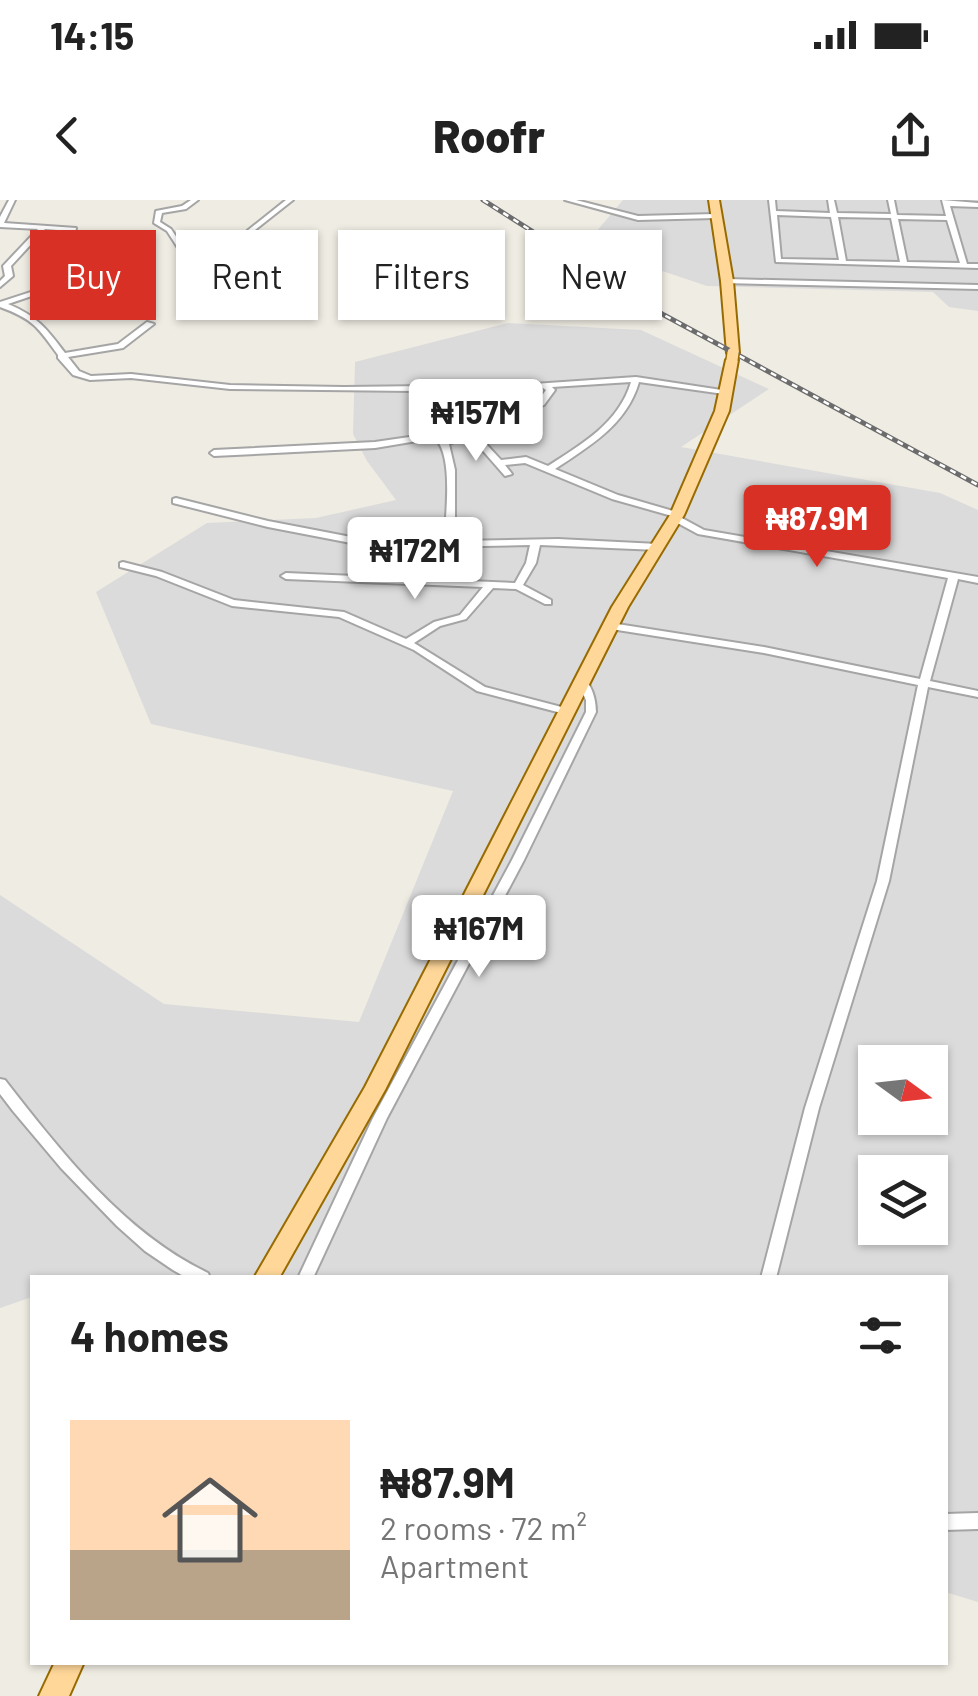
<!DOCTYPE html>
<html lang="en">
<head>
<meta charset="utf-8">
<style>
  body { margin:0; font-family:Barlow,sans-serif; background:#f2f2f2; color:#222; height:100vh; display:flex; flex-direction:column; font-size:38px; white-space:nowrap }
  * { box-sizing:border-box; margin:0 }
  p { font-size:32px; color:#767676 }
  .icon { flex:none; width:55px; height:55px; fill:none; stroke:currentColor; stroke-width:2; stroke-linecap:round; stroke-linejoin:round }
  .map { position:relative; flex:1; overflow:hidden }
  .drawer { position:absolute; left:30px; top:1075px; width:918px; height:390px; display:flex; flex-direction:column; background:#fff; border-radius:0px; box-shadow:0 2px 8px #0004 }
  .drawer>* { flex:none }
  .banner { position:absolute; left:30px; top:30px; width:920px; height:90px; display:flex; gap:20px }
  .needle { width:65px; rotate:105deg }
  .controls { position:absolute; left:858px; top:845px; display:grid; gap:20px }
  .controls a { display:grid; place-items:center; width:90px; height:90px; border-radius:0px; background:#fff; box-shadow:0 2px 8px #0004; font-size:50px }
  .price { position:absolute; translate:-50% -85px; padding:0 22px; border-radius:10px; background:#fff; color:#222; font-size:32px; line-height:65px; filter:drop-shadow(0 2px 5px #0008) }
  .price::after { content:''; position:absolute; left:50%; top:60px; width:30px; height:22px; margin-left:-15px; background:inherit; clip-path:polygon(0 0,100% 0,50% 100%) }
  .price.selected { background:#d93025; color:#fff }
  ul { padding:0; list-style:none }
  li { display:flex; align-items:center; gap:30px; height:250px; padding:0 40px }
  li span { display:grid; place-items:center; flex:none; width:280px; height:200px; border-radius:0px; color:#555 }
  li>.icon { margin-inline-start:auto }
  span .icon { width:120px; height:120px; fill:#fffc; stroke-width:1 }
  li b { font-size:42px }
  h2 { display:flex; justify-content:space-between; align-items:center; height:120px; padding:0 40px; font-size:42px }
  .tag { padding:0 35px; border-radius:0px; background:#fff; box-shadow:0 2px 8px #0004; font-size:35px; line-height:90px }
  .tag.selected { background:#d93025; color:#fff }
  .status { display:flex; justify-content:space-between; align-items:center; height:70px; padding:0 50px; background:#fff; direction:ltr }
  .status svg { height:28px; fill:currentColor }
  header { display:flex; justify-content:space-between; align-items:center; height:130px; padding:0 40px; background:#fff; font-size:45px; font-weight:800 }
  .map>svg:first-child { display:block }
</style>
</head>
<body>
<div class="status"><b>14:15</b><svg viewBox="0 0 49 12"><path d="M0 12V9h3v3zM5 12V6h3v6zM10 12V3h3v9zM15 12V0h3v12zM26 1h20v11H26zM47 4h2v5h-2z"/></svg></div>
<header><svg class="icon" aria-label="back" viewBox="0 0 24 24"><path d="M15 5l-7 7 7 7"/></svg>Roofr<svg class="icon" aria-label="share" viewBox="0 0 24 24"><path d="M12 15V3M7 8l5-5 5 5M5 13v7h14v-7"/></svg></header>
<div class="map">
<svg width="978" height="1496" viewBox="0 0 978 1496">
  <rect width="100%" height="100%" fill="#efece3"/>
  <path fill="#dcdbdb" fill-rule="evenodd" d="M623,0H978V111L949,107L933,92L707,86L585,45Z
    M508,123L641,130L769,189L681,247L940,293L978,310V1402L945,1392V1078H32V1097L0,1108V695L164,804L359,822L453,591L151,524L96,392L207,323L316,318L396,300L367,261L353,234L355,162ZM875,862H930V918H875ZM875,972H930V1028H875Z"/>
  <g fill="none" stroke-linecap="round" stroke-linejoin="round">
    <defs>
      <path id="street" d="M9,0H15L4,23L76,28L71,61L85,78L8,104C37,116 47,129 65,153L118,144L147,122L154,124L123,148L68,157L79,171L91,176L131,174L230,185L344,187L519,185L636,177L728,191H731V195L639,182C627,224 590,246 555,269L618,295L680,313V317L704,330L978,377V383L958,379L930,481L978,491V497L928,487L889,681L819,908L776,1078H761L805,908L877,681L918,485L764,453L611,429L606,426L611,423L764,447L920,479L948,378L698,334L672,320V316L612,299L525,263L505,265L512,274L505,276L470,236L449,244L455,270V334L458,341L558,339L658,344L663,347L658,350L540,345L536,363L523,385L551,400V404H545L516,389L493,388L466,419L440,426L414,443L485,487L569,509L570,511L565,514L477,491L414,450L339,417L232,406L156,376L120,367V363L123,362L162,372L234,400L344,412L406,439L434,422L460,415L483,387L286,379L281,376L286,373L515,383L526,363L530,345L377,348L268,327L173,303V299L176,298L268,321L377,342L449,341L445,334C446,309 453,256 435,238L375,248L214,256L210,253L214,250L375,242L430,234L423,226L413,191L230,189L131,178L90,180L73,175L58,158V155C38,127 33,119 0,107V102L77,77L64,61L70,31L45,29L11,66L13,76L0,87V81L5,76L3,66L38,29L0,27V17ZM631,182C619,223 582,244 548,266L526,257L501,260L476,233L544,205L555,190L552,187ZM543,188L546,190L538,201L446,239L431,225L421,191Z
        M191,0H198L186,9L162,13L160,22L171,29L183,47L180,49L178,48L167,31L154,23L156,11L182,6Z
        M286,0H293L251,33H247V31Z
        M565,0H576L638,16L715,14L718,16L715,18L638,20Z
        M769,0H775L776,11L830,13L828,0H834L837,13L891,14L888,0H894L897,15L946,16L942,0L978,3V7L950,6L967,64H978V68L776,62ZM777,15L831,17L839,60L781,59ZM838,17L891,18L900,62L846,61ZM898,19L947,20L960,63L907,62Z
        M727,79L978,85V89L724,83L723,81Z
        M581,477C592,483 596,500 596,512L524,660L387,918L313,1078H298L373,918L512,660L586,512V500L576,480Z
        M0,879L5,880C62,953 124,1033 208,1073L210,1078H187L173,1070L145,1051L117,1026L61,968L13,911L0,894Z
        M978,1313V1329L945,1330V1314Z"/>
      <path id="primary" d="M709,0H719L733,81L739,153L733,157L738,160L729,211L684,315L628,407L385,890L279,1078H254L365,887L612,407L670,315L715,211L726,160L732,156L727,153L721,81Z
        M55,1462H84L69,1496H39Z"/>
    </defs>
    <use href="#street" stroke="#a5a5a5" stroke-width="4"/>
    <use href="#primary" stroke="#986b00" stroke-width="4"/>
    <use href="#street" fill="#fff" fill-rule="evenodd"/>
    <use href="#primary" fill="#ffd799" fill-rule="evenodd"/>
    <defs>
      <path id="rail" d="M483,0L664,115L978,285"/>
    </defs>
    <use href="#rail" stroke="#6c6c6c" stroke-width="5"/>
    <use href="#rail" stroke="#fff" stroke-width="2.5" stroke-dasharray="6" stroke-linecap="butt"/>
    <defs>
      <path id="primary-bridge" d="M732,160L733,153"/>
    </defs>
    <use href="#primary-bridge" stroke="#986b00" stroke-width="14" stroke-linecap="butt"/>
    <use href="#primary-bridge" stroke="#ffd799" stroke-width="11"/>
  </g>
</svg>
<div class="controls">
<a><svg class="needle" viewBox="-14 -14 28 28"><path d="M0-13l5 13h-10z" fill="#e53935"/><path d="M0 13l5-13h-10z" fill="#767676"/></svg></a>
<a><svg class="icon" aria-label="layers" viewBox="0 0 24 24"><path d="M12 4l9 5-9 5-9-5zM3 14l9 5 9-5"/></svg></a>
</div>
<b class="price" style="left:476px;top:264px">₦157M</b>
<b class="price selected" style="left:817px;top:370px">₦87.9M</b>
<b class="price" style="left:415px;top:402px">₦172M</b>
<b class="price" style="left:479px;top:780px">₦167M</b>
<div class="banner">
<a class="tag selected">Buy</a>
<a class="tag">Rent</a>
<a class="tag">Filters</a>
<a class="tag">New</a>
</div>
<section class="drawer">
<h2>4 homes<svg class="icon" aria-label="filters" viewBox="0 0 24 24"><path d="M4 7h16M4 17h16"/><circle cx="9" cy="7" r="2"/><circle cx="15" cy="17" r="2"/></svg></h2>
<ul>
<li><span style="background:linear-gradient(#ffd9b3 65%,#b9a48a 0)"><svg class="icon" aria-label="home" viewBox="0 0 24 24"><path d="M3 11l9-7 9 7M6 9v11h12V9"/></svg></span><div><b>₦87.9M</b><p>2 rooms · 72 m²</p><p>Apartment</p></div></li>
</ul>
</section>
</div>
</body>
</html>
